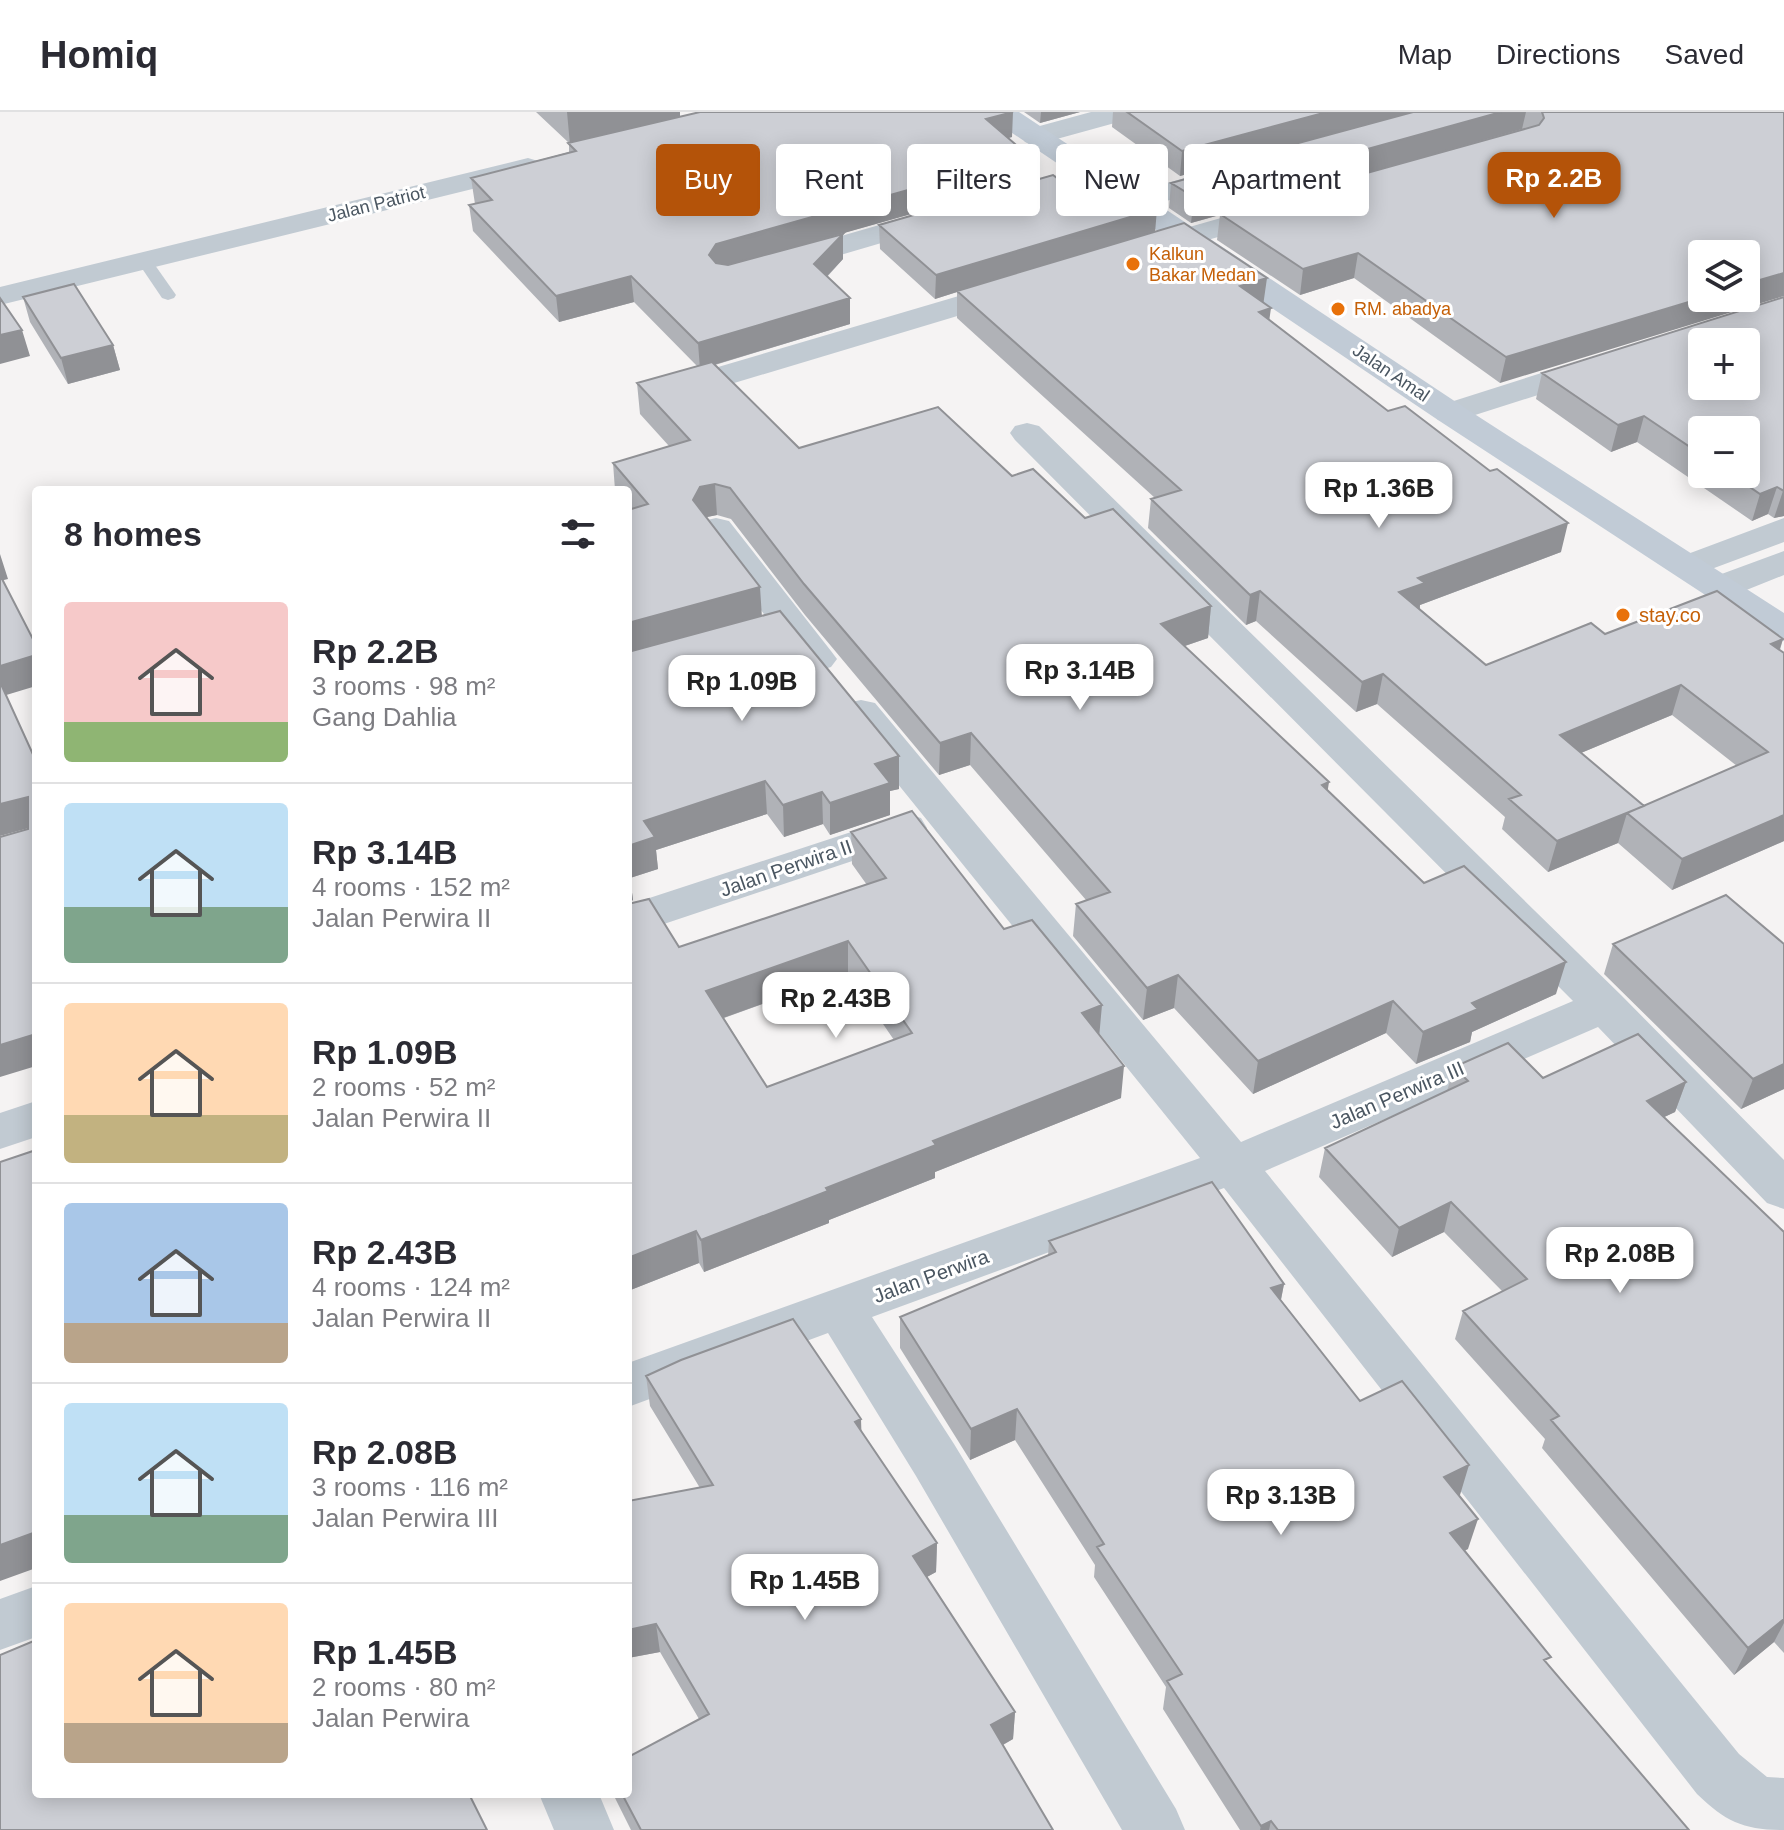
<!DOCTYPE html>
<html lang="en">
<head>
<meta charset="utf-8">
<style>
  body { margin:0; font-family:Helvetica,sans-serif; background:#f2f2f3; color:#2b2b33; height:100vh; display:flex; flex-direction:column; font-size:30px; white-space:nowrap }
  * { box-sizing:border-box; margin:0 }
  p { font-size:26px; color:#7c7c81 }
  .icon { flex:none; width:44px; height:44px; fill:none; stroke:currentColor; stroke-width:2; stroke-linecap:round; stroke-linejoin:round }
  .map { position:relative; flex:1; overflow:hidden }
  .drawer { position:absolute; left:32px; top:374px; width:600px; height:1312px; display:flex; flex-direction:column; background:#fff; border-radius:8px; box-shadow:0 4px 20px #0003 }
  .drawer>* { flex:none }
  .top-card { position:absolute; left:656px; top:32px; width:760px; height:72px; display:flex; gap:16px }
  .controls { position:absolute; left:1688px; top:128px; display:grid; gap:16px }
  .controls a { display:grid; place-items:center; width:72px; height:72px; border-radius:8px; background:#fff; box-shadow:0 4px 20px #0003; font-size:40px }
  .price { position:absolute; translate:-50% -68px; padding:0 18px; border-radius:16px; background:#fff; color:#222; font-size:26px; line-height:52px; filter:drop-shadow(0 2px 4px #0008) }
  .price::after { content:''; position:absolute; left:50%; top:48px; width:24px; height:18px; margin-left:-12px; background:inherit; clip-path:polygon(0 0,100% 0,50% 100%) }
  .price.active { background:#b45309; color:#fff }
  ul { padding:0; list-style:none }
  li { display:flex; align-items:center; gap:24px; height:200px; padding:0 32px }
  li+li { border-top:2px solid #e1e1e2 }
  li span { display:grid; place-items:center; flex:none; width:224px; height:160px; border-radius:8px; color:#555 }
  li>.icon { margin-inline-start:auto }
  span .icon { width:96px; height:96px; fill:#fffc; stroke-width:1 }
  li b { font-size:34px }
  h2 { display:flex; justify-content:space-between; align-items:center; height:96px; padding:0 32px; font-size:34px }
  .tag { padding:0 28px; border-radius:8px; background:#fff; box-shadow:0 4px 20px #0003; font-size:28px; line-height:72px }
  .tag.active { background:#b45309; color:#fff }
  header { display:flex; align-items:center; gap:48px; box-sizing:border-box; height:112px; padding:0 40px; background:#fff; border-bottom:2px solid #e1e1e2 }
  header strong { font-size:38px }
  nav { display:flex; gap:44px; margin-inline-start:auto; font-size:28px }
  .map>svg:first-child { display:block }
</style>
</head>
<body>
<header>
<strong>Homiq</strong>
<nav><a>Map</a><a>Directions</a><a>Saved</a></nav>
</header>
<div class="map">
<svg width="1784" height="1718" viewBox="0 0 1784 1718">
  <rect width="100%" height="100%" fill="#f5f3f3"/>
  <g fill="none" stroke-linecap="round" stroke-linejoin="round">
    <path fill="#c1cad2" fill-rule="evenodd" d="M145,144L150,146L176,183L174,186L168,188L162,186L137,149Z"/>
    <path fill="#c1cad2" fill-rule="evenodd" d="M1091,0H1137L1133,6L1035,33L1025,30L1021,24L1025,18Z
      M528,46L538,49L542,55L538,61L0,193V175Z
      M1095,53L1105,56L1110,62L1105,68L1005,95L995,92L990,86L995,80Z
      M1228,54L1238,57L1243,63L1238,69L1134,98L1124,95L1119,89L1124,83Z
      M1274,91L1285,94L1289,100L1285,106L1144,146L1133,143L1129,137L1133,131Z
      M935,97L946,100L950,106L946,112L786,159L775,157L771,150L775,143Z
      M1013,168L1024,170L1029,177L1024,184L681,287L669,290L657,287L652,280L657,273Z
      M1595,244L1607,247L1611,254L1607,261L1450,311L1438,308L1433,301L1438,294Z
      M1027,311L1039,314L1621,883L1784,1048V1097L1767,1091L1598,915L1265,1059L1739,1642L1767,1665L1784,1666V1718C1744,1718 1726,1710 1697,1682L1224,1076L872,1205L954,1332L1176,1697L1185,1718H1122L916,1364L828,1221L628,1295V1251L1200,1046L847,609L841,600L847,591L861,588L875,591L1241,1030L1573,889L1015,328L1010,321L1015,314Z
      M716,406L729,409L831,539L837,547L831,555L818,559L805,555L698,417L703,409Z
      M1784,406V430L1690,465L1677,462L1672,454L1677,446Z
      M1784,439V463L1734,483L1721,486L1708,483L1703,475L1708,467Z
      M906,702L921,706L927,716L921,726L628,824V793Z
      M36,989V1025L0,1037V1001Z
      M36,1474V1525L0,1538V1487Z
      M539,1682H599L614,1718H554Z"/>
    <path fill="#c1cbd6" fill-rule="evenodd" d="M986,0H1019L1462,294L1784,501V529L1771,526L1438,308L990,6Z"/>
  </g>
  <path fill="#b0b2b7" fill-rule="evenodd" d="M536,0H680V5L1012,25L1008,26L1028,69L822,127L843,122V147L827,165L850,186V212L715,253L799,336L1012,364L1085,406L1211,494L1208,526L1185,534L1328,679L1424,771L1556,882L1472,920L1470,930L1416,952L1386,921L1253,982L1174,896L1143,908L1073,824L1076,792L1086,788L970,653L939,663L805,503L731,407L717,403L707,405L762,504L899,644V677L890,679V703L830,723L823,712L784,725L767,702L656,738L658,757L630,766L633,788L628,791L629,398L628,378H615L613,351L669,334L640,302L637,271L697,254L634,190L559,210L473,119L469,93L475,92L471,66L569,40V31Z
    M1024,0H1080L1040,11Z
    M1113,0H1784L1500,271L1354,166L1300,183L1217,128L1220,103L1191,111L1169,96L1171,71L1206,61V57L1180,64L1112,15ZM1522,17L1523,18L1284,85Z
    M1093,94L1155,119L1264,191L1269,207L1561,440L1420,493V497L1486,553L1605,522L1783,527L1780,538L1784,541V729L1672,778L1618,731L1548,760L1502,717L1505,705L1377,592L1356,600L1256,509L1246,513L1148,416L1151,387L1155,386L957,206V180L935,187L880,137L879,113ZM1672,603L1737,654L1644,694L1581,641Z
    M23,185L113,233L120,258L68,272L30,210Z
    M1784,185V404L1774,406L1768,402L1752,409L1637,330L1611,340L1536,287L1542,261ZM1702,318L1746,362H1702Z
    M851,720L1004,817L1100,923L1121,986L935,1060V1066L829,1108V1111L704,1160L699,1151L628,1179V792L679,835L867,773L852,752ZM848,861L894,928L767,975L724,906Z
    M1613,832H1784V977L1741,997L1604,862Z
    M1454,955L1543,966L1686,970L1675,1000L1664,1005L1784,1120V1541L1774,1530L1734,1563L1542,1336L1545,1327L1455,1227L1463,1199L1502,1179L1444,1120L1392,1145L1319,1065L1325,1036L1447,979Z
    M1049,1129L1284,1172L1281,1188L1360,1289L1460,1383H1458L1468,1437L1465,1438L1548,1553L1689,1718H1240L1163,1597L1166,1575L1094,1465L1095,1453L1015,1328L970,1348L900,1236V1205L1048,1144Z
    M646,1264L861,1307V1319L937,1431L936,1460L927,1465L1015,1600L1013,1627L1003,1633L1053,1718H631L613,1682H628L699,1607L660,1540L628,1546V1389L700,1376L650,1294Z"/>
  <path fill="#909195" d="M567,0H680V6L570,33Z
    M1013,0L1012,25L986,32V7Z
    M1041,0H1080L1040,11Z
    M1327,0H1412L1180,64L1182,39Z
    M1501,0H1526L1522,17L1191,111L1194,85Z
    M1029,44L1028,69L717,157L709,143L716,132Z
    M1157,97L1155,121L957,179V180L935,187L936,163Z
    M843,122V147L814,178V152Z
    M1358,141L1354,166L1300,183L1303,157Z
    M1784,161V184L1500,271L1506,245L1702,186H1746V172Z
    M631,164L634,190L559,210L556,184Z
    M1267,166L1263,194L1240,174Z
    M850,186V212L700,257L698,231Z
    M1271,196L1267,224L1259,200Z
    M22,218L30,244L0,252V223Z
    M113,233L120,258L68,272L61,246Z
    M1644,304L1637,330L1611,340L1618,313Z
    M715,372L717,403L702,406L693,388L700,375Z
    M1777,375L1768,402L1752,409L1760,382Z
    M1783,379H1784V404L1774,406Z
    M1568,411L1561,440L1420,493L1419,501L1399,480L1418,466Z
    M0,442L8,467L0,469Z
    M760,475L762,506L628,544V511Z
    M1260,479L1256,509L1246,513L1250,483Z
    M1211,494L1208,526L1158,543L1161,512Z
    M1783,527L1773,557L1771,532Z
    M36,543V574L3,584L0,574V554Z
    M1383,562L1377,592L1356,600L1362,570Z
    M1681,573L1672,603L1552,653L1560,623Z
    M971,621L970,653L939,663L940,631Z
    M899,644V677L890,679V703L830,723V691L875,652Z
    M765,669L767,702L656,738L658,757L630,766L633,788L628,791V734L644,709Z
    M1329,670L1324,702L1322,673Z
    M822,680L823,712L784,725L783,693Z
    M28,685L36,714L0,724V692Z
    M1627,701L1618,731L1548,760L1557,729Z
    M1784,703V729L1672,778L1682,747Z
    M848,829V861L709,911L706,879Z
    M1566,850L1556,882L1472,920L1470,930L1416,952L1423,920L1472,891Z
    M1178,863L1174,896L1143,908L1147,876Z
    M1393,889L1386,921L1253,982L1258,949Z
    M1102,893L1099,926L1082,901Z
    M36,922V954L0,965V933Z
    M1784,952V977L1741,997L1753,967Z
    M1124,954L1121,986L935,1060V1066L829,1108V1111L704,1160L701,1128L826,1076L933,1029Z
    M1686,970L1675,1000L1637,1018L1647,989Z
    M1451,1090L1444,1120L1392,1145L1399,1116Z
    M696,1119L699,1151L628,1179V1146Z
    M1284,1172L1278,1202L1271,1176Z
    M1017,1297L1015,1328L970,1348L971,1317Z
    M861,1307L862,1337L855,1310Z
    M1469,1353L1460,1383L1436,1395L1444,1365Z
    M1478,1407L1468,1437L1441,1450L1450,1421Z
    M36,1420V1456L0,1469V1433Z
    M937,1431L936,1460L912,1473L913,1444Z
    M1784,1507V1511L1774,1530L1734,1563L1748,1536Z
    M656,1512L660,1540L628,1546V1518Z
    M1015,1600L1013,1627L990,1640L991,1613Z
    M1271,1709L1269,1718H1260L1261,1714Z"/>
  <path fill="#cdcfd5" stroke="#909195" stroke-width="2" fill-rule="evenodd" d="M700,0H1013L986,7L1029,44L716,132L709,143L716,151L728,153L843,122L814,152L850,186L698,231L631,164L556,184L469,93L492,88L471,66L576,39L568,31Z
    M1127,0H1327L1182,39Z
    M1413,0H1501L1194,85L1171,71L1211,60L1206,56Z
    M1542,0H1784V161L1746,172V142H1702V186L1506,245L1358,141L1303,157L1220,102L1539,13L1544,6Z
    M1053,63L1093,94L1135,82L1157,97L936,163L879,113Z
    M1184,111L1267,166L1240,174L1271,196L1259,200L1388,299L1405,294L1490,359L1497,357L1568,411L1418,466L1425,471L1399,480L1486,553L1591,511L1605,522L1717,479L1783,527L1771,532L1784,541V703L1682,747L1627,701L1768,640L1681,573L1560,623L1644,694L1557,729L1509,687L1521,683L1383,562L1362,570L1260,479L1250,483L1151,387L1181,378L957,179Z
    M74,172L113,233L61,246L23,185Z
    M1784,185V379L1777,375L1760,382L1731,362H1746V318H1702V343L1644,304L1618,313L1542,261ZM1702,230H1746V274H1702Z
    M0,186L22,218L0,223Z
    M712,250L799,336L938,295L1012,364L1033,357L1085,406L1113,397L1211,494L1161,512L1329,670L1322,673L1424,771L1464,754L1566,850L1472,891L1478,897L1423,920L1393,889L1258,949L1178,863L1147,876L1076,792L1110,780L971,621L940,631L804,472L730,376L715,372L700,375L693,388L760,475L628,511V398L648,392L613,351L690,328L637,271Z
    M0,463L36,533V543L0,554Z
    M780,499L899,644L875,652L890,671L830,691L822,680L783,693L765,669L644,709L655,725L628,734V540Z
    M0,570L36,649V922L0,933V725L28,717V685L0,692Z
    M912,699L1004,817L1032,808L1102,893L1082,901L1124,954L933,1029L936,1033L826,1076L828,1079L701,1128L696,1119L628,1146V792L649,787L679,835L886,766L851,720ZM848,829L912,921L767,975L706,879Z
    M1726,783L1784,832V952L1753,967L1613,832Z
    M1638,922L1686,970L1647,989L1784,1120V1507L1748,1536L1551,1308L1559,1304L1463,1199L1527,1167L1451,1090L1399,1116L1325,1036L1468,969L1454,955L1508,931L1543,966Z
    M36,1038V1420L0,1433V1050Z
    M1212,1070L1284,1172L1271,1176L1360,1289L1402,1269L1469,1353L1444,1365L1478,1407L1450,1421L1551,1545L1544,1548L1689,1718H1278L1271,1709L1261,1714L1167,1569L1182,1562L1097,1435L1104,1432L1017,1297L971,1317L900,1205L1056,1140L1049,1129Z
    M793,1207L861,1307L855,1310L937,1431L913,1444L1015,1600L991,1613L1053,1718H641L622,1682H628V1645L709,1602L656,1512L628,1518V1389L713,1373L646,1264L681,1248Z
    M36,1528V1682H469L487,1718H0V1543Z"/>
  <g fill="#e8710a" stroke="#fff" stroke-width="3">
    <circle cx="1133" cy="152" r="8"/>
    <circle cx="1338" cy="197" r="8"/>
    <circle cx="1623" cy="503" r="8"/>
  </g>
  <g text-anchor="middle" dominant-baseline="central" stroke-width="6" stroke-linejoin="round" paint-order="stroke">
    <g font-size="18" fill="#4a5661" stroke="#fff">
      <text transform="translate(376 92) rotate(-14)">Jalan Patriot</text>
      <text transform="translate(1391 261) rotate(34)">Jalan Amal</text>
    </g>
    <g font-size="18" fill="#c56008" stroke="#fff" text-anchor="start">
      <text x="1149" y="142">Kalkun<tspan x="1149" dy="21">Bakar Medan</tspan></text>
      <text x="1354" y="197">RM. abadya</text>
    </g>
    <g font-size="20" fill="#c56008" stroke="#fff" text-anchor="start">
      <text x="1639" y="503">stay.co</text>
    </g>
    <g font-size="20" fill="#4a5661" stroke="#fff">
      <text transform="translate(786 756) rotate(-19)">Jalan Perwira II</text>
      <text transform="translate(1397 983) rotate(-23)">Jalan Perwira III</text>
      <text transform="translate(931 1164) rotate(-20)">Jalan Perwira</text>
    </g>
  </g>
</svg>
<div class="controls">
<a><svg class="icon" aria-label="layers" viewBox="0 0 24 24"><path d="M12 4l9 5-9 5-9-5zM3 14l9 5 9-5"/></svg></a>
<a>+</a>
<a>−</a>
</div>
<b class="price active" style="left:1554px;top:108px">Rp 2.2B</b>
<b class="price" style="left:1379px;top:418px">Rp 1.36B</b>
<b class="price" style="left:1080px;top:600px">Rp 3.14B</b>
<b class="price" style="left:742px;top:611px">Rp 1.09B</b>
<b class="price" style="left:836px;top:928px">Rp 2.43B</b>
<b class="price" style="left:1620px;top:1183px">Rp 2.08B</b>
<b class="price" style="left:1281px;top:1425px">Rp 3.13B</b>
<b class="price" style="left:805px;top:1510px">Rp 1.45B</b>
<div class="top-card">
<a class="tag active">Buy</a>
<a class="tag">Rent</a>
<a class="tag">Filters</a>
<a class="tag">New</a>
<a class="tag">Apartment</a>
</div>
<section class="drawer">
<h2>8 homes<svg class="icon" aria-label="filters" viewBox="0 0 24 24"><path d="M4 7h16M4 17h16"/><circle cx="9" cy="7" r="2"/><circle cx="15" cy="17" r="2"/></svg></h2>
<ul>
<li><span style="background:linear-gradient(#f6c9c9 75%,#8fb573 0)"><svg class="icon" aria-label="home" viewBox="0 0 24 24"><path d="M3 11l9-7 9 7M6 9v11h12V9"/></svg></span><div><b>Rp 2.2B</b><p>3 rooms · 98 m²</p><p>Gang Dahlia</p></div></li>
<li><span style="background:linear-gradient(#bfe0f5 65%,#7fa58c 0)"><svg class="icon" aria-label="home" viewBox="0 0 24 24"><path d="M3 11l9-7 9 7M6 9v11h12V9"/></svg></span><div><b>Rp 3.14B</b><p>4 rooms · 152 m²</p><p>Jalan Perwira II</p></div></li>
<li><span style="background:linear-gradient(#ffd9b3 70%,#c2b280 0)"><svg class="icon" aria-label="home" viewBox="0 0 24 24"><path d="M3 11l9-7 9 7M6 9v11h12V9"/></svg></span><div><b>Rp 1.09B</b><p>2 rooms · 52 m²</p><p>Jalan Perwira II</p></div></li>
<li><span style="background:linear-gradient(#a9c7e8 75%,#b9a48a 0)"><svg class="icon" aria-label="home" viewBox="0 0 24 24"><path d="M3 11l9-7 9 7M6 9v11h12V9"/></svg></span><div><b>Rp 2.43B</b><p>4 rooms · 124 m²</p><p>Jalan Perwira II</p></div></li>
<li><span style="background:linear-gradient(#bfe0f5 70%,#7fa58c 0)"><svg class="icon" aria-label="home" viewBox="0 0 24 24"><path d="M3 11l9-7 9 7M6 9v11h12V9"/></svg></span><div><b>Rp 2.08B</b><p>3 rooms · 116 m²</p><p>Jalan Perwira III</p></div></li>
<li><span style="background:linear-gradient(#ffd9b3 75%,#b9a48a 0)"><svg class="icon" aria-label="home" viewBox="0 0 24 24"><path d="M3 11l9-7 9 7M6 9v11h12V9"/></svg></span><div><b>Rp 1.45B</b><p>2 rooms · 80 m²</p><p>Jalan Perwira</p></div></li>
</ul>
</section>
</div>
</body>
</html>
